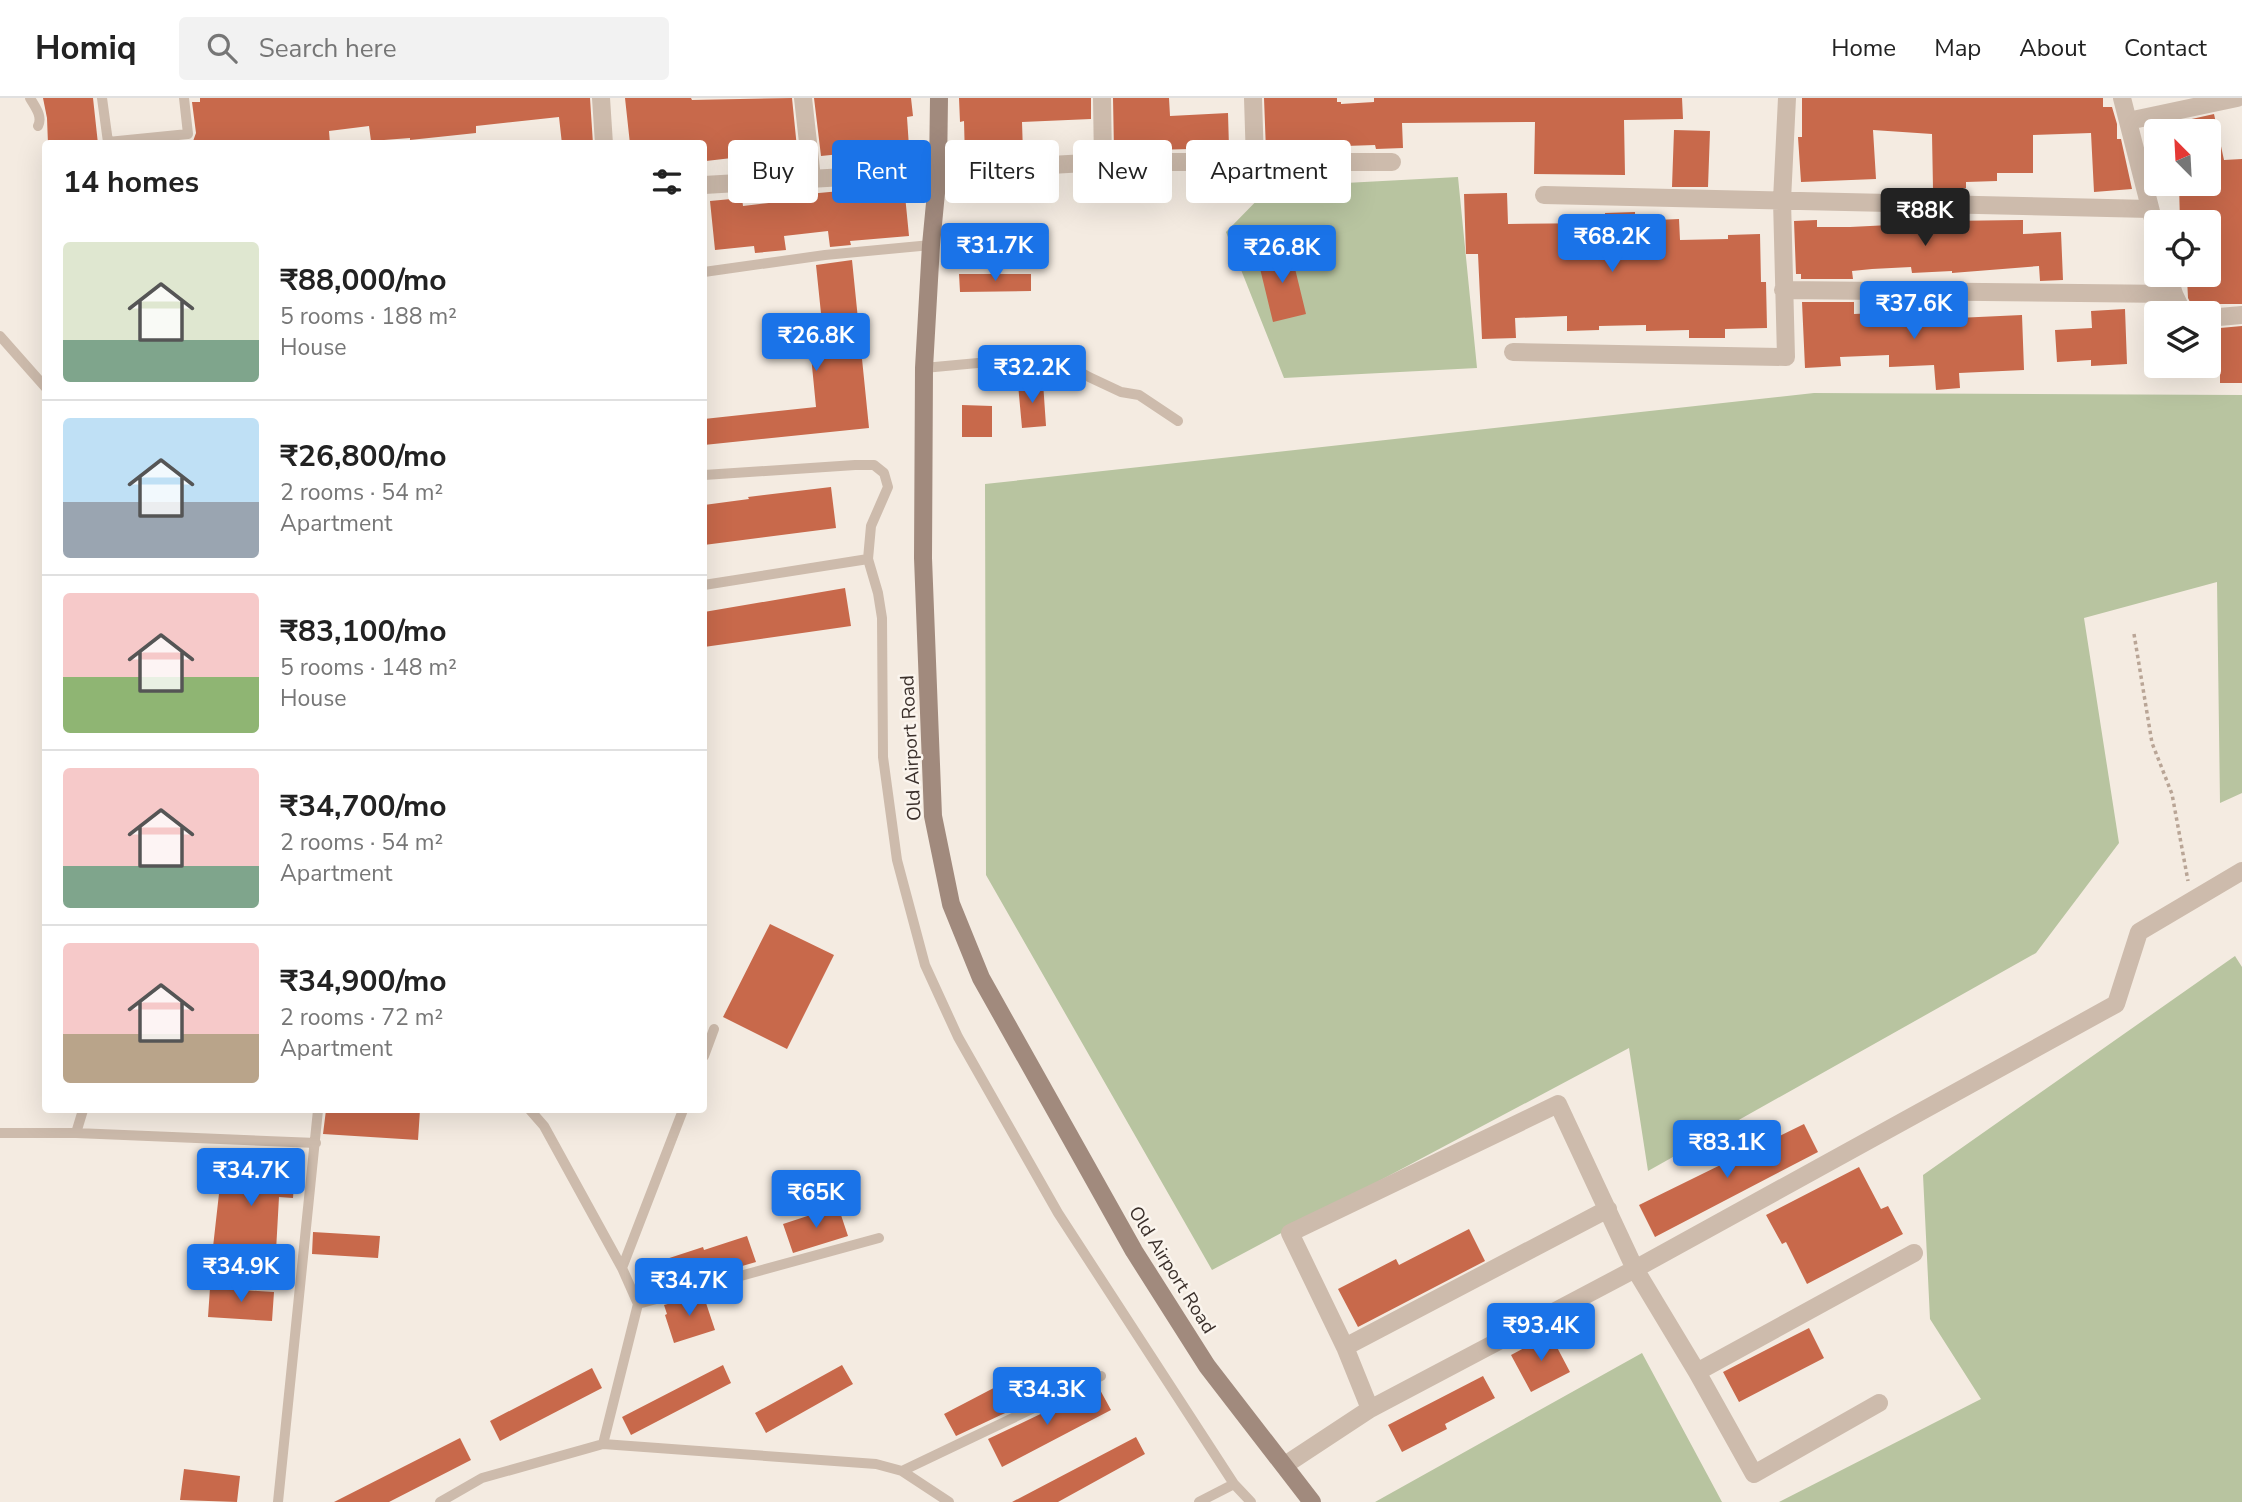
<!DOCTYPE html>
<html lang="en">
<head>
<meta charset="utf-8">
<style>
  body { margin:0; font-family:"Nunito Sans",sans-serif; background:#f2f2f2; color:#222; height:100vh; display:flex; flex-direction:column; font-size:26px; white-space:nowrap }
  * { box-sizing:border-box; margin:0 }
  p { font-size:23px; color:#767676 }
  .icon { flex:none; width:38px; height:38px; fill:none; stroke:currentColor; stroke-width:2; stroke-linecap:round; stroke-linejoin:round }
  .map { position:relative; flex:1; overflow:hidden }
  .side { position:absolute; left:42px; top:42px; width:665px; height:973px; display:flex; flex-direction:column; background:#fff; border-radius:7px; box-shadow:0 7px 28px #0002 }
  .side>* { flex:none }
  .top-card { position:absolute; left:728px; top:42px; width:665px; height:63px; display:flex; gap:14px }
  .needle { width:46px; rotate:336deg }
  .buttons { position:absolute; left:2144px; top:21px; display:grid; gap:14px }
  .buttons a { display:grid; place-items:center; width:77px; height:77px; border-radius:7px; background:#fff; box-shadow:0 7px 28px #0002; font-size:35px }
  .price { position:absolute; translate:-50% -60px; padding:0 16px; border-radius:7px; background:#1a73e8; color:#fff; font-size:23px; line-height:46px; filter:drop-shadow(0 2px 4px #0008) }
  .price::after { content:''; position:absolute; left:50%; top:42px; width:21px; height:16px; margin-left:-10px; background:inherit; clip-path:polygon(0 0,100% 0,50% 100%) }
  .price.on { background:#222; color:#fff }
  ul { padding:0; list-style:none }
  li { display:flex; align-items:center; gap:21px; height:175px; padding:0 21px }
  li+li { border-top:2px solid #e0e0e0 }
  li span { display:grid; place-items:center; flex:none; width:196px; height:140px; border-radius:7px; color:#555 }
  li>.icon { margin-inline-start:auto }
  span .icon { width:84px; height:84px; fill:#fffc; stroke-width:1 }
  li b { font-size:30px }
  h2 { display:flex; justify-content:space-between; align-items:center; height:84px; padding:0 21px; font-size:30px }
  .pill { padding:0 24px; border-radius:7px; background:#fff; box-shadow:0 7px 28px #0002; font-size:24px; line-height:63px }
  .pill.on { background:#1a73e8; color:#fff }
  header { display:flex; align-items:center; gap:42px; box-sizing:border-box; height:98px; padding:0 35px; background:#fff; border-bottom:2px solid #e0e0e0 }
  header strong { font-size:33px }
  nav { display:flex; gap:38px; margin-inline-start:auto; font-size:24px }
  .search { width:490px; height:63px; background:#f2f2f2; display:flex; align-items:center; gap:18px; box-sizing:border-box; padding:0 24px; border-radius:7px; color:#767676; font-size:26px }
  .map>svg:first-child { display:block }
</style>
</head>
<body>
<header>
<strong>Homiq</strong>
<div class="search"><svg class="icon" aria-label="search" viewBox="0 0 24 24"><circle cx="10" cy="10" r="6"/><path d="M15 15l6 6"/></svg>Search here</div>
<nav><a>Home</a><a>Map</a><a>About</a><a>Contact</a></nav>
</header>
<div class="map">
<svg width="2242" height="1404" viewBox="0 0 2242 1404">
  <rect width="100%" height="100%" fill="#f4ebe1"/>
  <path fill="#b8c4a0" d="M1458,79L1477,270L1284,280L1226,134L1270,89Z
    M1814,295L2242,297V695L2220,705L2217,484L2084,520L2119,745L2036,855L1648,1073L1629,950L1212,1172L986,777L985,386Z
    M2235,858L2242,869V1404H1779L1981,1301L1930,1221L1923,1077Z
    M1642,1255L1722,1404H1375Z"/>
  <path fill="#c8694b" d="M43,0H93L98,46H48L47,20Z
    M200,0H590L593,46H562L559,19L476,28V35L410,42V40L371,43L369,28L329,33L330,46H192L196,35L192,4H200Z
    M625,0H691L692,2L792,0L798,60H793V63L750,67L749,58L706,63L704,46H630Z
    M814,0H911L913,18L907,19L909,49L821,58Z
    M959,0H1091V21L1022,24L1023,55L965,61L964,23L960,24Z
    M1113,0H1169L1170,18L1228,15L1229,50L1114,53Z
    M1264,0H1337V4H1341V6L1374,4V0H1682L1683,21L1624,22L1625,77L1534,76L1535,24L1402,25L1403,50L1376,51L1375,47L1316,49V53H1266Z
    M1802,0H2103V9H2112L2117,26V41H2121L2132,91L2094,94L2091,35L2033,37V75H1997V83L1966,84V90L1933,91L1932,36L1873,32L1876,81L1801,84L1798,39H1802Z
    M2214,16L2224,62L2242,61V206H2191L2188,200L2187,180L2208,179V124H2180L2179,86H2208V33H2156V29Z
    M1674,32L1710,33L1708,89H1672Z
    M904,87L909,138L850,143L851,147L830,149L828,133L784,138L786,152L755,155L754,148L715,152L710,103L742,100L743,108L787,103V98Z
    M1507,95L1508,126L1605,125V115L1635,114V123L1679,121L1680,142L1728,141V137L1760,136L1761,184H1766L1767,230L1725,231V240H1689V232L1646,233V227L1599,228V232L1567,233V218L1515,220L1516,240L1482,241L1478,156H1466L1464,96Z
    M1945,120V123L2023,122V136L2061,134L2063,182L2040,183L2039,168L1952,175V173L1912,175L1911,169L1872,171L1852,173L1853,181H1801V176H1796L1794,123L1817,122V129H1850L1910,126L1909,121Z
    M1290,150L1306,216L1273,224L1257,158Z
    M852,162L869,330L704,347V321L816,309L808,227L822,225L816,167Z
    M959,176H1031V193L960,194Z
    M1802,204H1854V216L1876,215V226L1932,223V217L1957,216V220L2022,217L2024,272L1959,275L1960,290L1936,292L1934,267L1889,269V257L1840,259L1841,268L1805,270Z
    M2125,211L2127,266L2091,268V262L2057,264L2055,232L2092,230L2091,213Z
    M2242,228V285H2220V230Z
    M1043,284L1046,328L1022,330L1018,286Z
    M962,307L992,308V339H962Z
    M831,389L836,430L704,447V407L749,401L748,399Z
    M845,490L851,528L704,549V514Z
    M770,826L834,857L787,951L723,919Z
    M326,1012H420L418,1042L323,1036Z
    M1804,1026L1818,1054L1655,1139L1639,1107Z
    M222,1069L295,1074L293,1100L279,1099L276,1153L213,1149Z
    M1859,1069L1881,1111L1888,1108L1903,1136L1807,1186L1786,1144L1782,1146L1766,1117Z
    M838,1108L848,1138L793,1155L783,1126Z
    M1469,1131L1485,1163L1358,1229L1338,1191L1396,1161L1399,1167Z
    M313,1134L380,1138L378,1160L312,1156Z
    M747,1138L756,1164L659,1192L651,1166L703,1149L704,1152Z
    M210,1190L274,1194L272,1223L208,1219Z
    M703,1196L715,1232L674,1245L665,1217L667,1216L664,1207Z
    M1809,1230L1824,1260L1739,1304L1723,1274Z
    M1550,1236L1570,1274L1531,1294L1511,1257Z
    M723,1267L731,1285L631,1337L622,1319Z
    M842,1267L853,1286L766,1335L755,1315Z
    M592,1270L602,1290L500,1343L490,1323Z
    M1032,1270L1046,1296L956,1338L944,1316Z
    M1483,1278L1495,1300L1445,1326L1447,1331L1402,1354L1388,1327Z
    M1099,1290L1111,1312L1002,1369L988,1341L1053,1310L1055,1313Z
    M1136,1339L1145,1356L1058,1404H1012Z
    M460,1340L471,1362L389,1404H334Z
    M184,1371L240,1378L237,1404L180,1402Z"/>
  <g fill="none" stroke-linecap="round" stroke-linejoin="round">
    <path stroke="#b9a596" stroke-width="3.5" stroke-dasharray="3.5 3.5" stroke-linecap="butt" d="M2134,536L2152,645L2172,696L2188,783"/>
    <path stroke="#cdbbac" stroke-width="10" d="M30,0C35,9 43,18 38,28
      M102,0L108,44L188,36L184,0
      M704,174L825,157L931,147
      M0,238L46,290
      M924,270L1052,258L1089,279L1121,294L1139,297L1178,323
      M704,377L855,367H874L884,375L888,389L871,428L868,461L878,495L882,520L883,659L897,762L925,867L958,939L1058,1115L1234,1386L1251,1404
      M704,487L868,461
      M704,958L714,931
      M530,1012L544,1028L622,1170L638,1206L603,1346
      M0,1035H76L316,1045
      M76,1035L83,1012
      M622,1170L683,1012
      M638,1206L879,1140
      M902,1373L949,1404
      M278,1404L318,1012
      M440,1404L482,1380L603,1346L876,1366L902,1373L1101,1278
      M1199,1404L1234,1386"/>
    <path stroke="#cdbbac" stroke-width="18" d="M601,0L604,46
      M803,0L812,80
      M1102,0L1103,64
      M1253,0L1255,64
      M2122,0L2156,133
      M2128,23L2237,0
      M704,87L1103,64H1392
      M1544,97L2150,111
      M2168,177L2174,196L2183,215
      M1783,192L2174,196
      M2208,220L2242,217
      M1513,254L1786,259L1782,102L1787,0
      M1345,1249L1608,1111
      M1697,1274L1914,1155
      M1370,1311L1345,1249L1290,1135L1558,1006L1635,1171L1697,1274L1754,1376L1879,1305
      M1285,1367L1370,1311L1635,1171L2116,906L2139,834L2242,773"/>
    <path stroke="#a18a7d" stroke-width="18" d="M939,0L938,74L931,147L924,270L923,460L933,718L951,806L981,880L1134,1153L1207,1268L1312,1404"/>
  </g>
  <g text-anchor="middle" dominant-baseline="central" stroke-width="5" stroke-linejoin="round" paint-order="stroke">
    <g font-size="19" fill="#3b302b" stroke="#fbf5ee">
      <text transform="translate(911 650) rotate(-93)">Old Airport Road</text>
      <text transform="translate(1172 1172) rotate(58)">Old Airport Road</text>
    </g>
  </g>
</svg>
<div class="buttons">
<a><svg class="needle" viewBox="-14 -14 28 28"><path d="M0-13l5 13h-10z" fill="#e53935"/><path d="M0 13l5-13h-10z" fill="#767676"/></svg></a>
<a><svg class="icon" aria-label="locate" viewBox="0 0 24 24"><circle cx="12" cy="12" r="6"/><path d="M12 2v4M12 18v4M2 12h4M18 12h4"/></svg></a>
<a><svg class="icon" aria-label="layers" viewBox="0 0 24 24"><path d="M12 4l9 5-9 5-9-5zM3 14l9 5 9-5"/></svg></a>
</div>
<b class="price on" style="left:1925px;top:150px">₹88K</b>
<b class="price" style="left:1612px;top:176px">₹68.2K</b>
<b class="price" style="left:995px;top:185px">₹31.7K</b>
<b class="price" style="left:1282px;top:187px">₹26.8K</b>
<b class="price" style="left:1914px;top:243px">₹37.6K</b>
<b class="price" style="left:816px;top:275px">₹26.8K</b>
<b class="price" style="left:1032px;top:307px">₹32.2K</b>
<b class="price" style="left:1727px;top:1082px">₹83.1K</b>
<b class="price" style="left:251px;top:1110px">₹34.7K</b>
<b class="price" style="left:816px;top:1132px">₹65K</b>
<b class="price" style="left:241px;top:1206px">₹34.9K</b>
<b class="price" style="left:689px;top:1220px">₹34.7K</b>
<b class="price" style="left:1541px;top:1265px">₹93.4K</b>
<b class="price" style="left:1047px;top:1329px">₹34.3K</b>
<div class="top-card">
<a class="pill">Buy</a>
<a class="pill on">Rent</a>
<a class="pill">Filters</a>
<a class="pill">New</a>
<a class="pill">Apartment</a>
</div>
<section class="side">
<h2>14 homes<svg class="icon" aria-label="filters" viewBox="0 0 24 24"><path d="M4 7h16M4 17h16"/><circle cx="9" cy="7" r="2"/><circle cx="15" cy="17" r="2"/></svg></h2>
<ul>
<li><span style="background:linear-gradient(#dfe7d0 70%,#7fa58c 0)"><svg class="icon" aria-label="home" viewBox="0 0 24 24"><path d="M3 11l9-7 9 7M6 9v11h12V9"/></svg></span><div><b>₹88,000/mo</b><p>5 rooms · 188 m²</p><p>House</p></div></li>
<li><span style="background:linear-gradient(#bfe0f5 60%,#9aa5b1 0)"><svg class="icon" aria-label="home" viewBox="0 0 24 24"><path d="M3 11l9-7 9 7M6 9v11h12V9"/></svg></span><div><b>₹26,800/mo</b><p>2 rooms · 54 m²</p><p>Apartment</p></div></li>
<li><span style="background:linear-gradient(#f6c9c9 60%,#8fb573 0)"><svg class="icon" aria-label="home" viewBox="0 0 24 24"><path d="M3 11l9-7 9 7M6 9v11h12V9"/></svg></span><div><b>₹83,100/mo</b><p>5 rooms · 148 m²</p><p>House</p></div></li>
<li><span style="background:linear-gradient(#f6c9c9 70%,#7fa58c 0)"><svg class="icon" aria-label="home" viewBox="0 0 24 24"><path d="M3 11l9-7 9 7M6 9v11h12V9"/></svg></span><div><b>₹34,700/mo</b><p>2 rooms · 54 m²</p><p>Apartment</p></div></li>
<li><span style="background:linear-gradient(#f6c9c9 65%,#b9a48a 0)"><svg class="icon" aria-label="home" viewBox="0 0 24 24"><path d="M3 11l9-7 9 7M6 9v11h12V9"/></svg></span><div><b>₹34,900/mo</b><p>2 rooms · 72 m²</p><p>Apartment</p></div></li>
</ul>
</section>
</div>
</body>
</html>
